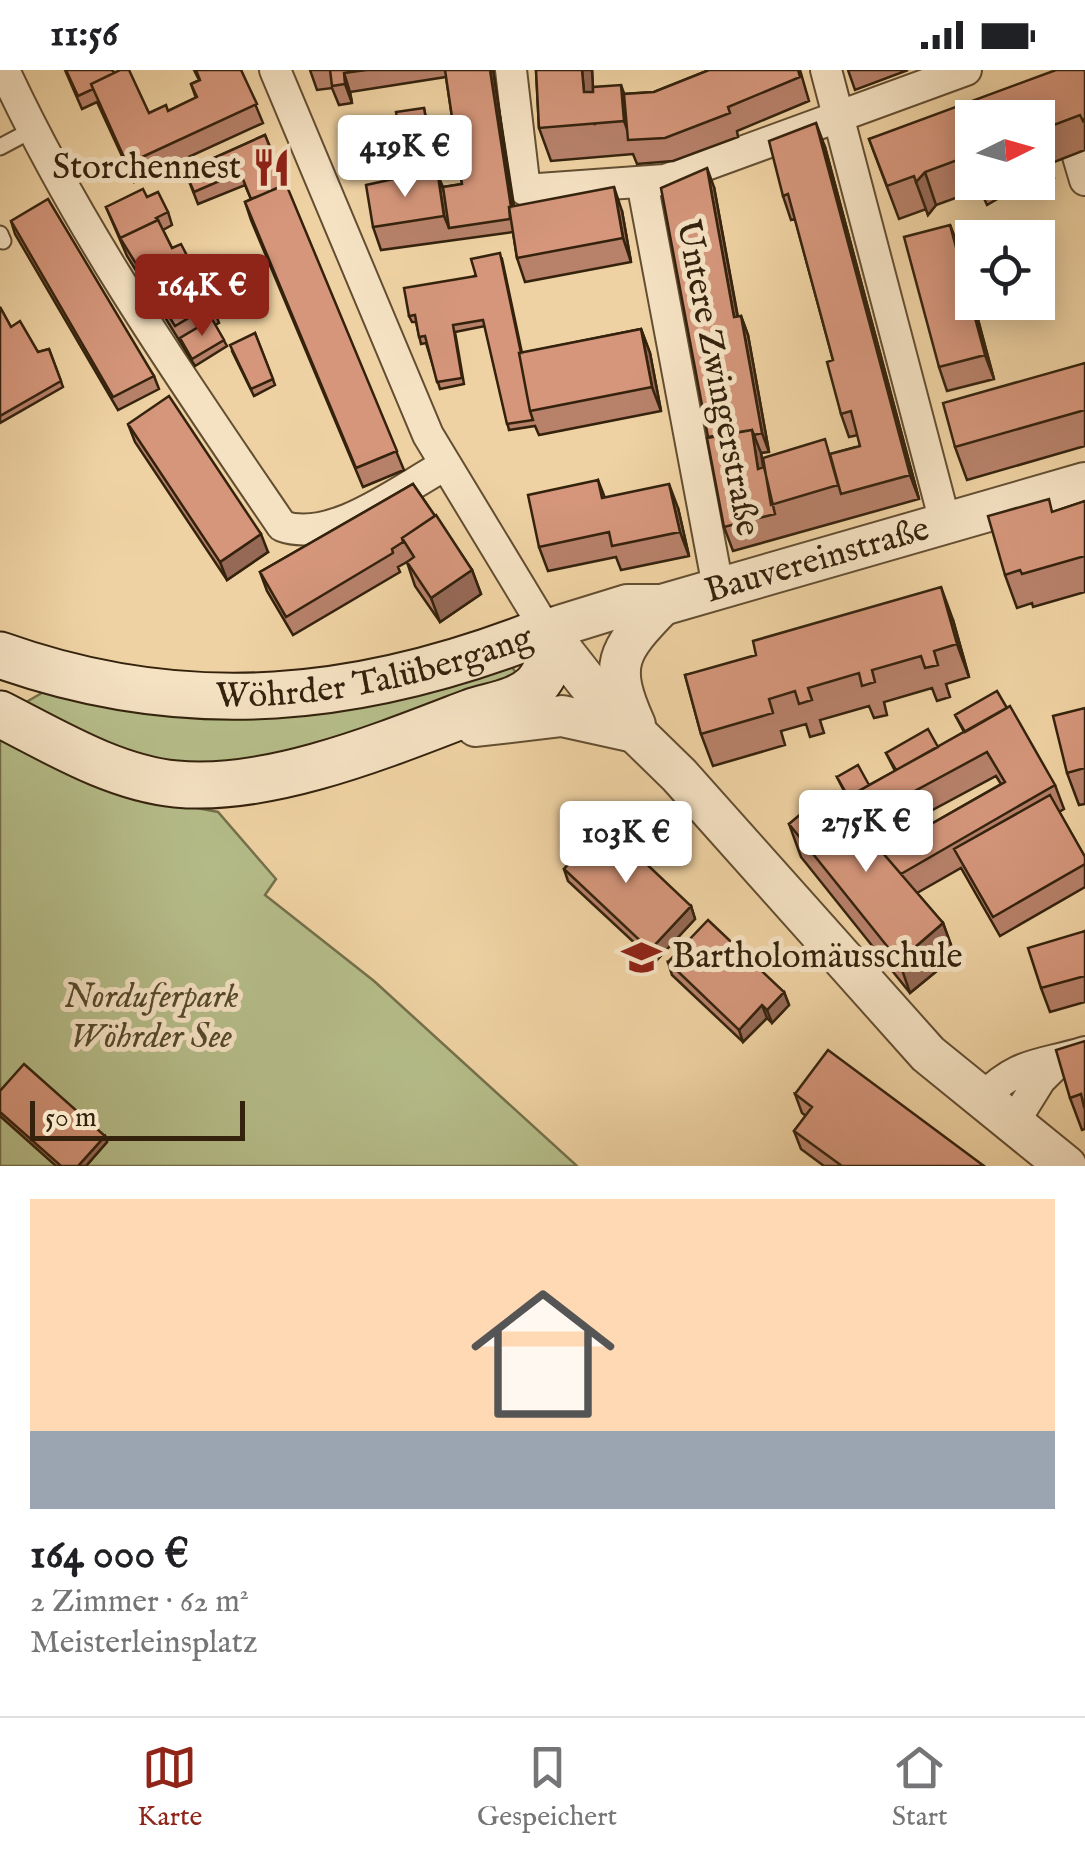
<!DOCTYPE html>
<html lang="de">
<head>
<meta charset="utf-8">
<style>
  body { margin:0; font-family:"IM FELL English",serif; background:#f6f6f6; color:#202124; height:100vh; display:flex; flex-direction:column; font-size:38px; white-space:nowrap }
  * { box-sizing:border-box; margin:0 }
  p { font-size:32px; color:#757577 }
  .icon { flex:none; width:55px; height:55px; fill:none; stroke:currentColor; stroke-width:2; stroke-linecap:round; stroke-linejoin:round }
  .map { position:relative; height:1096px; overflow:hidden }
  .details { display:flex; flex-direction:column; background:#fff; flex:1 }
  .details>* { flex:none }
  .needle { width:65px; rotate:85deg }
  .buttons { position:absolute; left:955px; top:30px; display:grid; gap:20px }
  .buttons a { display:grid; place-items:center; width:100px; height:100px; border-radius:0px; background:#fff; box-shadow:0 5px 25px #0003; font-size:50px }
  .scale { position:absolute; left:30px; bottom:25px; width:215px; box-sizing:border-box; padding-left:10px; border:5px solid #34220d; border-top:0; font-size:28px; line-height:35px; white-space:nowrap; color:#34220d; -webkit-text-stroke:8px #f5e2c3; paint-order:stroke }
  .price { position:absolute; translate:-50% -85px; padding:0 22px; border-radius:10px; background:#fff; color:#222; font-size:32px; line-height:65px; filter:drop-shadow(0 2px 5px #0008) }
  .price::after { content:''; position:absolute; left:50%; top:60px; width:30px; height:22px; margin-left:-15px; background:inherit; clip-path:polygon(0 0,100% 0,50% 100%) }
  .price.current { background:#8f2418; color:#fff }
  ul { padding:0; list-style:none }
  li { display:grid; align-content:center; gap:20px; height:530px; padding:0 30px }
  li+li { border-top:2px solid #e0e0e0 }
  li span { display:grid; place-items:center; height:310px; border-radius:0px; color:#555 }
  li>.icon { margin-inline-start:auto }
  span .icon { width:180px; height:180px; fill:#fffc; stroke-width:1 }
  li b { font-size:42px }
  .status { display:flex; justify-content:space-between; align-items:center; height:70px; padding:0 50px; background:#fff; direction:ltr }
  .status svg { height:28px; fill:currentColor }
  .tab-bar { display:flex; justify-content:space-around; align-items:center; height:140px; border-top:2px solid #e0e0e0; background:#fff; font-size:28px; color:#757577 }
  .tab-bar a { display:grid; justify-items:center; gap:5px }
  .tab-bar .current { color:#8f2418 }
  .map>svg:first-child { display:block }
</style>
</head>
<body>
<div class="status"><b>11:56</b><svg viewBox="0 0 49 12"><path d="M0 12V9h3v3zM5 12V6h3v6zM10 12V3h3v9zM15 12V0h3v12zM26 1h20v11H26zM47 4h2v5h-2z"/></svg></div>
<div class="map">
<svg width="1085" height="1096" viewBox="0 0 1085 1096">
  <rect width="100%" height="100%" fill="#efd2a3"/>
  <filter id="stains"><feTurbulence type="fractalNoise" baseFrequency=".002" numOctaves="4"/><feColorMatrix values="0 0 0 0 .2 0 0 0 0 .09 0 0 0 0 .02 0 0 0 .5 -.17"/></filter>
  <radialGradient id="worn" r=".72"><stop offset=".6" stop-color="#630" stop-opacity="0"/><stop offset="1" stop-color="#630" stop-opacity=".3"/></radialGradient>
  <path fill="#b5bd89" stroke="#74704b" stroke-width="2.5" d="M507,589L523,614L270,690L149,696L23,634L47,620L99,625Z
    M0,668L144,728L218,742L276,809L265,825L374,911L577,1096H0Z"/>
  <g fill="none" stroke-linecap="round" stroke-linejoin="round">
    <defs>
      <path id="service" d="M0,77L32,60
        M0,164L3,171"/>
      <path id="minor" d="M4,0C79,162 182,309 282,456C332,474 401,419 445,395
        M275,0L428,365L546,560
        M511,0L525,120L665,110L966,0
        M826,0L945,452
        M1077,83L1085,110
        M642,112L718,517
        M981,1029C1020,991 1036,997 1085,982
        M1012,1055L1040,1010L1059,991"/>
      <g id="tertiary">
        <path d="M635,655C608,595 617,581 662,535"/>
        <path d="M476,656L562,646L630,661"/>
        <path id="s1" d="M1066,1096L928,984L679,705L598,626L546,560L627,535H662L1085,413"/>
      </g>
      <g id="secondary">
        <path id="s2" d="M0,585C188,652 363,633 546,560C551,581 551,600 534,617C518,632 492,635 471,642C385,675 269,723 176,714C114,708 55,672 0,644"/>
      </g>
    </defs>
    <use href="#service" stroke="#634e32" stroke-width="19"/>
    <use href="#minor" stroke="#634e32" stroke-width="34"/>
    <use href="#tertiary" stroke="#634e32" stroke-width="44"/>
    <use href="#secondary" stroke="#34220d" stroke-width="49"/>
    <use href="#service" stroke="#f5e2c3" stroke-width="15"/>
    <use href="#minor" stroke="#f5e2c3" stroke-width="30"/>
    <use href="#tertiary" stroke="#f5e2c3" stroke-width="40"/>
    <use href="#secondary" stroke="#f5e2c3" stroke-width="45"/>
  </g>
  <path fill="#b7816a" stroke="#34220d" stroke-width="2.5" fill-rule="evenodd" d="M65,0H112L149,43L168,41L196,28L191,14L199,10L194,0H241L263,53L134,112L97,32L82,39Z
    M310,0H493L514,136L622,141L631,192L525,212L517,188L513,162L381,180L373,157L407,106L424,38L437,106H438L443,117L462,114L446,7L350,22L352,33L339,35L332,18L317,20Z
    M536,0H592L593,17L624,24L654,22L709,0H800L809,31L737,61L738,67L673,91L637,94L633,84L551,91L539,58Z
    M848,0H908L855,20Z
    M1085,0V80L1049,94L1054,108L1042,114L1038,102V48H972V112H997L993,114L999,128L987,135L980,119L936,135L928,145L926,139L899,149L869,69Z
    M265,65L404,400L363,417L251,150L245,132L251,129L245,115L198,134L185,101Z
    M825,77L919,429L733,481L724,457L708,367L714,117L738,247L741,246L748,265L769,382L761,383L763,398L831,384L860,376L858,365L849,367L841,344L833,290L795,149L791,150L783,126Z
    M147,127L168,142L172,155L163,160L172,178L212,234L219,253L215,255L227,276L195,296L127,186L106,137Z
    M11,151L154,306L159,319L118,340L15,164Z
    M950,155L959,179L994,309L947,321L939,297Z
    M502,189L522,283L641,259L650,283L661,341L539,365L535,356L509,360L485,256L455,262L464,314L440,319L426,273L421,274L416,252H412L409,246Z
    M0,237L11,257L38,282L49,279L63,317L0,353Z
    M255,263L275,315L254,326L232,281Z
    M1085,293V376L967,410L955,377Z
    M128,354L268,482L227,510L135,372Z
    M598,410L605,428L678,438L689,486L621,500L616,487L548,501L539,477Z
    M413,414L472,500L481,524L440,552L415,516L407,492L398,497L400,502L293,565L267,521L260,502Z
    M1085,431V522L1033,537L1032,533L1017,538L1005,505L1053,442Z
    M953,550L969,607L946,614L950,627L937,631L932,618L884,632L887,645L874,648L869,636L820,650L824,663L810,667L806,654L781,661L785,675L713,696L701,664L685,605Z
    M1085,638V734L1079,735L1067,703Z
    M955,645L1055,715L1064,739L1059,742L1085,787V817L1000,866L961,798L917,823L943,853L955,886L910,923L801,787L789,754L830,734L848,729L837,707L869,715L895,701L886,683L938,677L964,662ZM996,706L1001,714L882,782L873,772Z
    M580,768L691,836L695,849L655,892L568,811L564,799L584,778Z
    M1085,861V932L1050,942L1041,918Z
    M668,892L784,922L789,935L772,953L767,948L743,972L672,905Z
    M1085,971V1059L1082,1060L1070,1028Z
    M0,1021L105,1066L107,1072L86,1096H56L0,1046Z
    M795,1024L984,1096H824L801,1079L794,1061L806,1046L802,1043Z"/>
  <path fill="#956956" stroke="#34220d" stroke-width="2.5" d="M490,0H493L517,161L513,148Z
    M582,0H592L595,55L584,22Z
    M344,3L350,22L352,33L345,14Z
    M621,15L633,48L631,70L624,51Z
    M816,53L825,77L919,429L910,405Z
    M707,98L714,117L741,266L734,247Z
    M925,102L936,135L928,145L916,112Z
    M438,106L447,129L449,158L444,146Z
    M614,117L622,141L631,192L623,168Z
    M950,155L959,179L994,309L985,285Z
    M741,246L748,265L769,382L762,363Z
    M641,259L650,283L661,341L652,317Z
    M752,360L761,383L767,423L758,399Z
    M669,414L678,438L689,486L680,462Z
    M261,464L268,482L227,510L220,492Z
    M472,500L481,524L440,552L431,528Z
    M941,517L953,550L969,607L957,574Z
    M858,741L870,774L852,747Z
    M691,836L695,849L655,892L650,880Z
    M943,853L955,886L910,923L899,891Z
    M784,922L789,935L772,953L767,940Z
    M762,935L767,948L743,972L739,960Z
    M105,1066L107,1072L86,1096H78Z"/>
  <path fill="#d5967b" stroke="#34220d" stroke-width="2.5" d="M66,0H112L114,3L91,14L93,19L78,26Z
    M120,0H129L149,43L166,35L168,41L197,27L191,14L200,10L196,0H241L257,34L127,94L91,14Z
    M330,0H366L344,3L345,14L332,16Z
    M445,0H490L511,137H509L510,149L449,158L443,117L462,114Z
    M536,0H582L584,22H593V17L621,15L624,51L539,58Z
    M709,0H798L800,7L728,37L730,43L665,68L628,70L624,24L654,22Z
    M1056,0H1085V48L1083,51L1080,45L1038,61V48H972V97L968,86L925,102L916,112L914,106L887,116L869,69Z
    M424,38L436,106L423,108L421,103L407,106L396,42Z
    M816,53L910,405L841,424L830,384L860,376L851,341L841,344L827,292L833,290L788,124L783,126L769,71Z
    M1038,63L1042,75L1038,78Z
    M265,65L285,115L251,129L240,102L194,122L185,101Z
    M707,98L734,247L741,246L762,363L754,365L752,360L708,367L661,118Z
    M421,103L422,108L438,106L444,146L373,157L366,115Z
    M286,114L397,381L356,398L245,132Z
    M614,117L623,168L517,188L509,137Z
    M143,119L147,127L158,122L168,142L156,148L158,150L120,168L123,174L106,137Z
    M48,129L154,306L113,327L11,151Z
    M158,150L172,178L181,174L212,234L175,256L120,168Z
    M950,155L985,285L939,297L904,167Z
    M500,183L521,283H519L530,341L533,350L507,354L483,250L453,255L462,308L437,312L425,266L419,267L415,245L409,246L404,218L476,206L471,189Z
    M0,237L11,257L20,251L38,282L49,279L61,311L0,346Z
    M212,249L224,270L192,289L180,268Z
    M641,259L652,317L530,341L519,283Z
    M255,263L273,309L251,319L230,275Z
    M1085,293V340L955,377L943,333Z
    M169,326L261,464L220,492L128,354Z
    M752,360L758,399L764,397L775,444L724,457L707,368Z
    M825,369L838,415L771,435L763,388Z
    M598,410L602,428L669,414L680,462L612,476L609,462L539,477L528,425Z
    M413,414L435,446L402,468L403,472L392,479L393,483L286,547L260,502Z
    M1049,429L1052,442L1085,431V486L1022,504L1020,500L1005,505L988,446Z
    M436,445L472,500L431,528L407,492L414,487L402,468Z
    M941,517L957,574L934,581L938,595L925,598L921,586L872,600L875,612L862,616L859,603L808,618L812,630L799,634L795,621L769,629L773,643L701,664L685,605L756,585L753,571Z
    M997,621L1007,638L965,662L955,645Z
    M1010,636L1055,715L901,804L882,782L1005,712L987,682L861,750L858,741L848,729L850,726Z
    M1085,638V698L1067,703L1053,646Z
    M928,659L938,677L896,700L886,683Z
    M858,695L869,715L850,726L849,728L837,707Z
    M843,723L858,741L852,747L943,853L899,891L789,754L823,725L830,734Z
    M1050,725L1085,787V794L993,847L954,779Z
    M599,749L691,836L650,880L564,799L587,774L580,768Z
    M708,850L784,922L767,940L762,935L739,960L668,892Z
    M1085,861V906L1041,918L1028,878Z
    M1085,971V1037H1084L1081,1024L1070,1028L1056,980Z
    M828,980L984,1096H842L794,1061L812,1037L795,1024Z
    M24,994L105,1066L78,1096H61L0,1042V1021Z"/>
  <defs>
    <symbol id="restaurant-bare" viewBox="-9 -9 18 18"><path d="M-5-6h1v4h1v-4h1v4h1v-4h1v5L-1.5 .5V6h-2V.5L-5-1ZM5-6V6H3V1.5H1.5Q1.5-4 5-6Z" fill="#8f2418" stroke="#f5e2c3" stroke-width="2.5" paint-order="stroke"/></symbol>
    <symbol id="school-bare" viewBox="-9 -9 18 18"><path d="M0-5L7-2L0 1L-7-2ZM-4 1L0 2.5L4 1V4Q0 6-4 4Z" fill="#8f2418" stroke="#f5e2c3" stroke-width="2.5" paint-order="stroke"/></symbol>
  </defs>
  <g fill-rule="evenodd">
    <use href="#restaurant-bare" x="244" y="70" width="55" height="55"/>
    <use href="#school-bare" x="614" y="860" width="55" height="55"/>
  </g>
  <g text-anchor="middle" dominant-baseline="central" stroke-width="10" stroke-linejoin="round" paint-order="stroke">
    <g font-size="35" fill="#34220d" stroke="#f5e2c3" text-anchor="end">
      <text x="241" y="98">Storchennest</text>
      <text x="672" y="887" text-anchor="start">Bartholomäusschule</text>
    </g>
    <g font-size="35" fill="#34220d" stroke="#f5e2c3">
      <text transform="translate(717 308) rotate(79)">Untere Zwingerstraße</text>
      <text stroke="none"><textPath href="#s1" startOffset="1030">Bauvereinstraße</textPath></text>
      <text stroke="none"><textPath href="#s2" startOffset="382">Wöhrder Talübergang</textPath></text>
    </g>
    <g font-size="35" font-style="italic" fill="#54492c" stroke="#f5e2c3">
      <text x="151" y="927">Norduferpark<tspan x="151" dy="40">Wöhrder See</tspan></text>
    </g>
  </g>
  <rect width="100%" height="100%" filter="url(#stains)"/>
  <rect width="100%" height="100%" fill="url(#worn)"/>
</svg>
<div class="buttons">
<a><svg class="needle" viewBox="-14 -14 28 28"><path d="M0-13l5 13h-10z" fill="#e53935"/><path d="M0 13l5-13h-10z" fill="#757577"/></svg></a>
<a><svg class="icon" aria-label="locate" viewBox="0 0 24 24"><circle cx="12" cy="12" r="6"/><path d="M12 2v4M12 18v4M2 12h4M18 12h4"/></svg></a>
</div>
<div class="scale">50 m</div>
<b class="price" style="left:405px;top:130px">419K €</b>
<b class="price current" style="left:202px;top:269px">164K €</b>
<b class="price" style="left:866px;top:805px">275K €</b>
<b class="price" style="left:626px;top:816px">103K €</b>
</div>
<section class="details">
<ul>
<li><span style="background:linear-gradient(#ffd9b3 75%,#9aa5b1 0)"><svg class="icon" aria-label="home" viewBox="0 0 24 24"><path d="M3 11l9-7 9 7M6 9v11h12V9"/></svg></span><div><b>164 000 €</b><p>2 Zimmer · 62 m²</p><p>Meisterleinsplatz</p></div></li>
</ul>
</section>
<nav class="tab-bar">
<a class="current"><svg class="icon" aria-label="map" viewBox="0 0 24 24"><path d="M3 6l6-2 6 2 6-2v14l-6 2-6-2-6 2zM9 4v14M15 6v14"/></svg>Karte</a>
<a><svg class="icon" aria-label="saved" viewBox="0 0 24 24"><path d="M7 4h10v16l-5-4-5 4z"/></svg>Gespeichert</a>
<a><svg class="icon" aria-label="home" viewBox="0 0 24 24"><path d="M3 11l9-7 9 7M6 9v11h12V9"/></svg>Start</a>
</nav>
</body>
</html>
